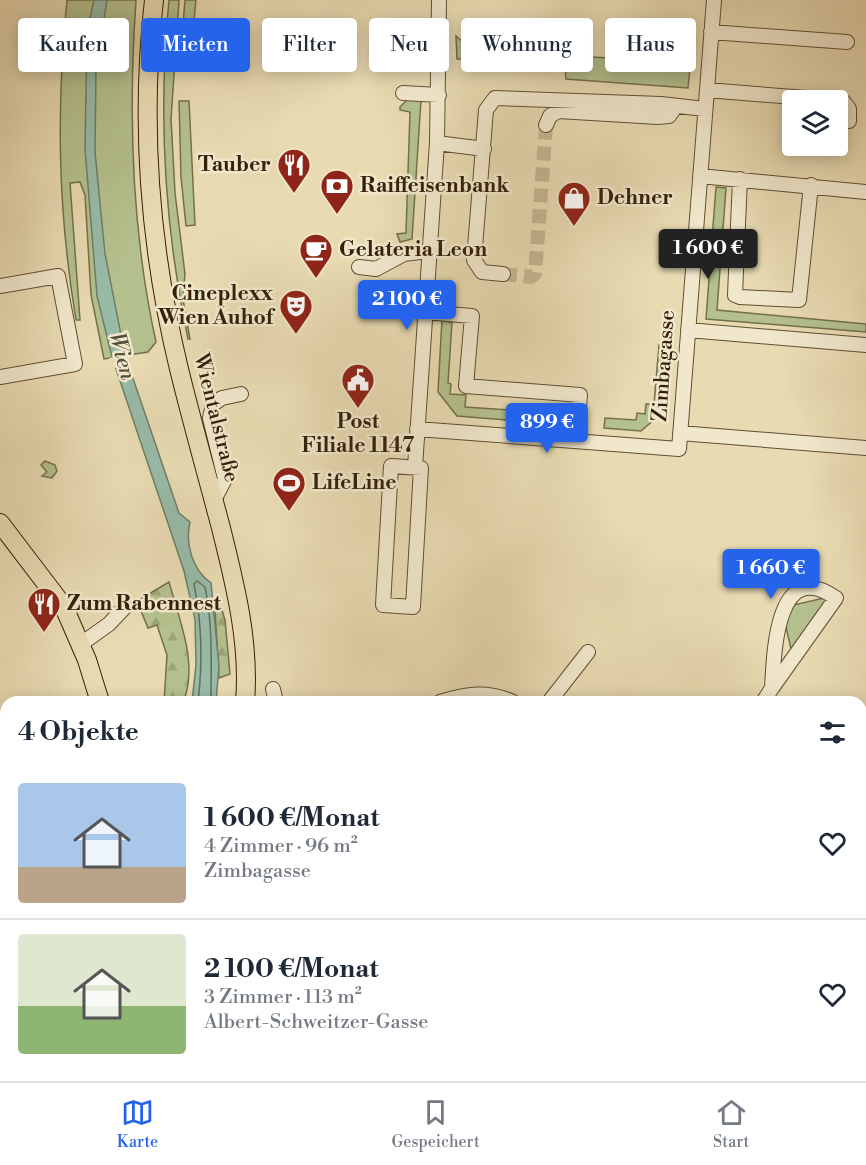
<!DOCTYPE html>
<html lang="de">
<head>
<meta charset="utf-8">
<style>
  body { margin:0; font-family:"Libre Bodoni",serif; background:#f2f2f3; color:#1f2937; height:100vh; display:flex; flex-direction:column; font-size:22px; white-space:nowrap }
  * { box-sizing:border-box; margin:0 }
  p { font-size:20px; color:#747a83 }
  .icon { flex:none; width:33px; height:33px; fill:none; stroke:currentColor; stroke-width:2; stroke-linecap:round; stroke-linejoin:round }
  .map { position:relative; flex:1; overflow:hidden }
  .panel { position:absolute; left:0px; top:696px; width:867px; height:386px; display:flex; flex-direction:column; background:#fff; border-radius:18px 18px 0 0; box-shadow:0 3px 15px #0003 }
  .panel>* { flex:none }
  .banner { position:absolute; left:18px; top:18px; width:831px; height:54px; display:flex; gap:12px }
  .buttons { position:absolute; left:782px; top:90px; display:grid; gap:12px }
  .buttons a { display:grid; place-items:center; width:66px; height:66px; border-radius:6px; background:#fff; box-shadow:0 3px 15px #0003; font-size:30px }
  .price { position:absolute; translate:-50% -51px; padding:0 14px; border-radius:6px; background:#2563eb; color:#fff; font-size:20px; line-height:39px; filter:drop-shadow(0 2px 3px #0008) }
  .price::after { content:''; position:absolute; left:50%; top:36px; width:18px; height:14px; margin-left:-9px; background:inherit; clip-path:polygon(0 0,100% 0,50% 100%) }
  .price.selected { background:#222; color:#fff }
  ul { padding:0; list-style:none }
  li { display:flex; align-items:center; gap:18px; height:150px; padding:0 18px }
  li+li { border-top:2px solid #e0e1e3 }
  li span { display:grid; place-items:center; flex:none; width:168px; height:120px; border-radius:6px; color:#555 }
  li>.icon { margin-inline-start:auto }
  span .icon { width:72px; height:72px; fill:#fffc; stroke-width:1 }
  li b { font-size:26px }
  h2 { display:flex; justify-content:space-between; align-items:center; height:72px; padding:0 18px; font-size:26px }
  .tag { padding:0 21px; border-radius:6px; background:#fff; box-shadow:0 3px 15px #0003; font-size:21px; line-height:54px }
  .tag.selected { background:#2563eb; color:#fff }
  .tabs { display:flex; justify-content:space-around; align-items:center; height:84px; border-top:2px solid #e0e1e3; background:#fff; font-size:16px; color:#747a83 }
  .tabs a { display:grid; justify-items:center; gap:3px }
  .tabs .selected { color:#2563eb }
  .map>svg:first-child { display:block }
</style>
</head>
<body>
<div class="map">
<svg width="866" height="1081" viewBox="0 0 866 1081">
  <defs>
    <pattern id="forest-firs" width="22" height="20" patternUnits="userSpaceOnUse" patternTransform="scale(1.5)"><rect width="22" height="20" fill="#b4c08d"/><path d="M5 1l3.5 6h-7zM16 11l3.5 6h-7z" fill="#9ba578"/></pattern>
    <pattern id="wetland-marsh" width="20" height="14" patternUnits="userSpaceOnUse" patternTransform="scale(1.5)"><rect width="20" height="14" fill="#b4c08d"/><path d="M1 5h8M5 5V1M11 12h8M15 12V8" fill="none" stroke="#9ba578"/></pattern>
  </defs>
  <rect width="100%" height="100%" fill="#e8dab1"/>
  <filter id="stains"><feTurbulence type="fractalNoise" baseFrequency=".00333" numOctaves="4"/><feColorMatrix values="0 0 0 0 .2 0 0 0 0 .09 0 0 0 0 .02 0 0 0 .5 -.17"/></filter>
  <radialGradient id="worn" r=".72"><stop offset=".6" stop-color="#630" stop-opacity="0"/><stop offset="1" stop-color="#630" stop-opacity=".3"/></radialGradient>
  <path fill="#b4c08d" stroke="#74704b" stroke-width="1.5" d="M67,0H136C128,115 131,229 156,342L148,352L104,359L91,295L85,195L80,182L70,183L80,320H76C58,212 56,110 67,0Z
    M169,0H179L171,119L175,193L185,274L183,299L190,339H188C164,226 158,114 169,0Z
    M185,0H196L191,50L181,49Z
    M456,36L465,44L467,59H457Z
    M564,55L680,63L681,56L691,57L688,88L566,79Z
    M408,99L421,100L412,239L400,242L397,234L406,233L410,112L400,110V107Z
    M179,101H189L195,225L186,226L181,177Z
    M716,187L726,188L717,310L866,324V332L706,319Z
    M442,319L452,323L448,383L451,384L450,394L466,395L465,407L571,414L572,425L457,416L438,392Z
    M659,345L669,346L663,412L641,431L604,428L605,418L636,420L637,413L645,414L646,404H654Z
    M824,598L828,600L794,649H791L786,627L789,606Z"/>
  <path fill="url(#forest-firs)" stroke="#74704b" stroke-width="1.5" d="M169,582C179,619 199,665 183,702H164L167,655L157,625L148,628L137,601Z
    M220,604L225,620L230,674L219,678L215,609Z
    M866,874V984L861,979V879Z
    M24,1076H53L51,1081H24Z"/>
  <path fill="url(#wetland-marsh)" stroke="#74704b" stroke-width="1.5" d="M45,461L55,465L57,471L52,478L42,476L47,472L41,465Z"/>
  <path fill="#98bba8" stroke="#707d68" stroke-width="1.5" d="M94,0H107L96,69L95,152L105,254L125,355L179,513L190,522C185,543 192,570 211,583L219,666L216,702H192L196,665L195,619L184,571L112,357L97,296L85,149L87,32Z
    M53,1076H81L80,1081H51Z"/>
  <path fill="#e8dab1" d="M128,355L132,366L114,368L109,358Z"/>
  <g fill="none" stroke-linecap="round" stroke-linejoin="round">
    <path stroke="#666e58" stroke-width="1.5" d="M198,702C203,661 202,624 194,584L197,581L205,587C213,625 211,663 211,702"/>
    <path stroke="#c4b58f" stroke-width="14" stroke-dasharray="14 7" stroke-linecap="butt" d="M503,274L531,277L535,274L546,125"/>
    <defs>
      <path id="minor" d="M711,32L847,42
        M707,90L843,101L849,109V121
        M403,93L439,95
        M546,125L550,116L558,111L658,117L669,116L676,106
        M437,143L484,149
        M700,176L866,192
        M740,179L735,295L740,297L799,300L811,185
        M359,267L376,269L404,254L428,251
        M503,274L482,272L474,260L486,110L495,98L661,104L705,109
        M0,286L58,276L75,364L0,377
        M398,291L426,293
        M424,312L472,316L466,386L580,395L576,441
        M688,330L866,345
        M417,429L679,449L714,0
        M680,433L866,448
        M391,466L421,468L413,607L383,605Z
        M415,467L437,143L439,0
        M214,500L225,479L210,418L213,404L222,398L241,394
        M81,644L109,624L125,607
        M273,689L276,702
        M440,702C466,694 487,690 513,702
        M549,702L588,652
        M763,702L772,688L836,598C776,556 774,653 772,688
        M0,794H6
        M0,1030L6,955
        M0,1071L2,1081
        M519,1076L527,1081
        M201,1081L206,1076
        M561,1081L565,1076"/>
      <path id="major" d="M154,0C140,123 150,249 179,369C192,422 207,475 221,528C235,584 250,643 245,702
        M0,523L64,607L87,660L100,702
        M264,1076L268,1081"/>
    </defs>
    <use href="#minor" stroke="#624e33" stroke-width="16"/>
    <use href="#major" stroke="#352009" stroke-width="20"/>
    <use href="#minor" stroke="#f0e7cc" stroke-width="14"/>
    <use href="#major" stroke="#e8dab1" stroke-width="18"/>
  </g>
  <defs>
    <symbol id="restaurant-pin" viewBox="-11 -11 22 30"><path d="M0 17L-7.5 6A9.5 9.5 0 1 1 7.5 6Z" fill="#8f2418" stroke="#f0e7cc"/><path d="M-5-6h1v4h1v-4h1v4h1v-4h1v5L-1.5 .5V6h-2V.5L-5-1ZM5-6V6H3V1.5H1.5Q1.5-4 5-6Z" fill="#fff"/></symbol>
    <symbol id="bank-pin" viewBox="-11 -11 22 30"><path d="M0 17L-7.5 6A9.5 9.5 0 1 1 7.5 6Z" fill="#8f2418" stroke="#f0e7cc"/><path d="M-6-4H6V4H-6ZM0-2.3a2.3 2.3 0 1 0 0 4.6a2.3 2.3 0 1 0 0-4.6Z" fill="#fff"/></symbol>
    <symbol id="shop-pin" viewBox="-11 -11 22 30"><path d="M0 17L-7.5 6A9.5 9.5 0 1 1 7.5 6Z" fill="#8f2418" stroke="#f0e7cc"/><path d="M-5-2.5h2.3a2.7 3.5 0 0 1 5.4 0H5L5.5 6h-11ZM-1.5-2.5h3a1.5 2.3 0 0 0-3 0Z" fill="#fff"/></symbol>
    <symbol id="cafe-pin" viewBox="-11 -11 22 30"><path d="M0 17L-7.5 6A9.5 9.5 0 1 1 7.5 6Z" fill="#8f2418" stroke="#f0e7cc"/><path d="M-5.5-4.5H6V0H3Q3 3.5 0 3.5H-2.5Q-5.5 3.5-5.5 0ZM3-3.2v2h1.7v-2ZM-6 4.5H4V6H-6Z" fill="#fff"/></symbol>
    <symbol id="theatre-pin" viewBox="-11 -11 22 30"><path d="M0 17L-7.5 6A9.5 9.5 0 1 1 7.5 6Z" fill="#8f2418" stroke="#f0e7cc"/><path d="M-5-5.5Q0-4 5-5.5V0Q5 5 0 6Q-5 5-5 0ZM-3.3-2.5H-1v1.5H-3.3ZM1-2.5H3.3v1.5H1ZM-2.8 1Q0 5.5 2.8 1Z" fill="#fff"/></symbol>
    <symbol id="civic-pin" viewBox="-11 -11 22 30"><path d="M0 17L-7.5 6A9.5 9.5 0 1 1 7.5 6Z" fill="#8f2418" stroke="#f0e7cc"/><path d="M-.6-6.5H3V-4.5H.6V-3L4-1V1h2V6H-6V1h2V-1L-.6-3ZM-1.2 2.5V6h2.4V2.5Z" fill="#fff"/></symbol>
    <symbol id="stadium-pin" viewBox="-11 -11 22 30"><path d="M0 17L-7.5 6A9.5 9.5 0 1 1 7.5 6Z" fill="#8f2418" stroke="#f0e7cc"/><path d="M0-5a6.5 5 0 1 0 0 10a6.5 5 0 1 0 0-10ZM-3.5-1.8h7v3.6h-7Z" fill="#fff"/></symbol>
  </defs>
  <g fill-rule="evenodd">
    <use href="#restaurant-pin" x="275" y="146" width="38" height="52"/>
    <use href="#bank-pin" x="318" y="167" width="38" height="52"/>
    <use href="#shop-pin" x="555" y="179" width="38" height="52"/>
    <use href="#cafe-pin" x="297" y="231" width="38" height="52"/>
    <use href="#theatre-pin" x="277" y="287" width="38" height="52"/>
    <use href="#civic-pin" x="339" y="361" width="38" height="52"/>
    <use href="#stadium-pin" x="270" y="464" width="38" height="52"/>
    <use href="#restaurant-pin" x="25" y="585" width="38" height="52"/>
  </g>
  <g text-anchor="middle" dominant-baseline="central" stroke-width="5" stroke-linejoin="round" paint-order="stroke">
    <g font-size="21" font-weight="bold" fill="#352009" stroke="#f0e7cc" text-anchor="start">
      <text x="271" y="165" text-anchor="end">Tauber</text>
      <text x="360" y="186">Raiffeisenbank</text>
      <text x="597" y="198">Dehner</text>
      <text x="339" y="250">Gelateria Leon</text>
      <text x="273" y="294" text-anchor="end">Cineplexx<tspan x="273" dy="24">Wien Auhof</tspan></text>
      <text x="358" y="422" text-anchor="middle">Post<tspan x="358" dy="24">Filiale 1147</tspan></text>
      <text x="312" y="483">LifeLine</text>
      <text x="67" y="604">Zum Rabennest</text>
    </g>
    <g font-size="21" fill="#352009" stroke="#f0e7cc">
      <text transform="translate(664 366) rotate(-86)">Zimbagasse</text>
      <text transform="translate(216 418) rotate(76)">Wientalstraße</text>
    </g>
    <g font-size="22" font-style="italic" fill="#534e39" stroke="#f0e7cc">
      <text transform="translate(122 356) rotate(75)">Wien</text>
    </g>
  </g>
  <rect width="100%" height="100%" filter="url(#stains)"/>
  <rect width="100%" height="100%" fill="url(#worn)"/>
</svg>
<div class="buttons">
<a><svg class="icon" aria-label="layers" viewBox="0 0 24 24"><path d="M12 4l9 5-9 5-9-5zM3 14l9 5 9-5"/></svg></a>
</div>
<b class="price selected" style="left:708px;top:280px">1 600 €</b>
<b class="price" style="left:407px;top:331px">2 100 €</b>
<b class="price" style="left:547px;top:454px">899 €</b>
<b class="price" style="left:771px;top:600px">1 660 €</b>
<div class="banner">
<a class="tag">Kaufen</a>
<a class="tag selected">Mieten</a>
<a class="tag">Filter</a>
<a class="tag">Neu</a>
<a class="tag">Wohnung</a>
<a class="tag">Haus</a>
</div>
<section class="panel">
<h2>4 Objekte<svg class="icon" aria-label="filters" viewBox="0 0 24 24"><path d="M4 7h16M4 17h16"/><circle cx="9" cy="7" r="2"/><circle cx="15" cy="17" r="2"/></svg></h2>
<ul>
<li><span style="background:linear-gradient(#a9c7e8 70%,#b9a48a 0)"><svg class="icon" aria-label="home" viewBox="0 0 24 24"><path d="M3 11l9-7 9 7M6 9v11h12V9"/></svg></span><div><b>1 600 €/Monat</b><p>4 Zimmer · 96 m²</p><p>Zimbagasse</p></div><svg class="icon" aria-label="heart" viewBox="0 0 24 24"><path d="M12 20l-8-8c-3-5 5-10 8-4 3-6 11-1 8 4z"/></svg></li>
<li><span style="background:linear-gradient(#dfe7d0 60%,#8fb573 0)"><svg class="icon" aria-label="home" viewBox="0 0 24 24"><path d="M3 11l9-7 9 7M6 9v11h12V9"/></svg></span><div><b>2 100 €/Monat</b><p>3 Zimmer · 113 m²</p><p>Albert-Schweitzer-Gasse</p></div><svg class="icon" aria-label="heart" viewBox="0 0 24 24"><path d="M12 20l-8-8c-3-5 5-10 8-4 3-6 11-1 8 4z"/></svg></li>
</ul>
</section>
</div>
<nav class="tabs">
<a class="selected"><svg class="icon" aria-label="map" viewBox="0 0 24 24"><path d="M3 6l6-2 6 2 6-2v14l-6 2-6-2-6 2zM9 4v14M15 6v14"/></svg>Karte</a>
<a><svg class="icon" aria-label="saved" viewBox="0 0 24 24"><path d="M7 4h10v16l-5-4-5 4z"/></svg>Gespeichert</a>
<a><svg class="icon" aria-label="home" viewBox="0 0 24 24"><path d="M3 11l9-7 9 7M6 9v11h12V9"/></svg>Start</a>
</nav>
</body>
</html>
